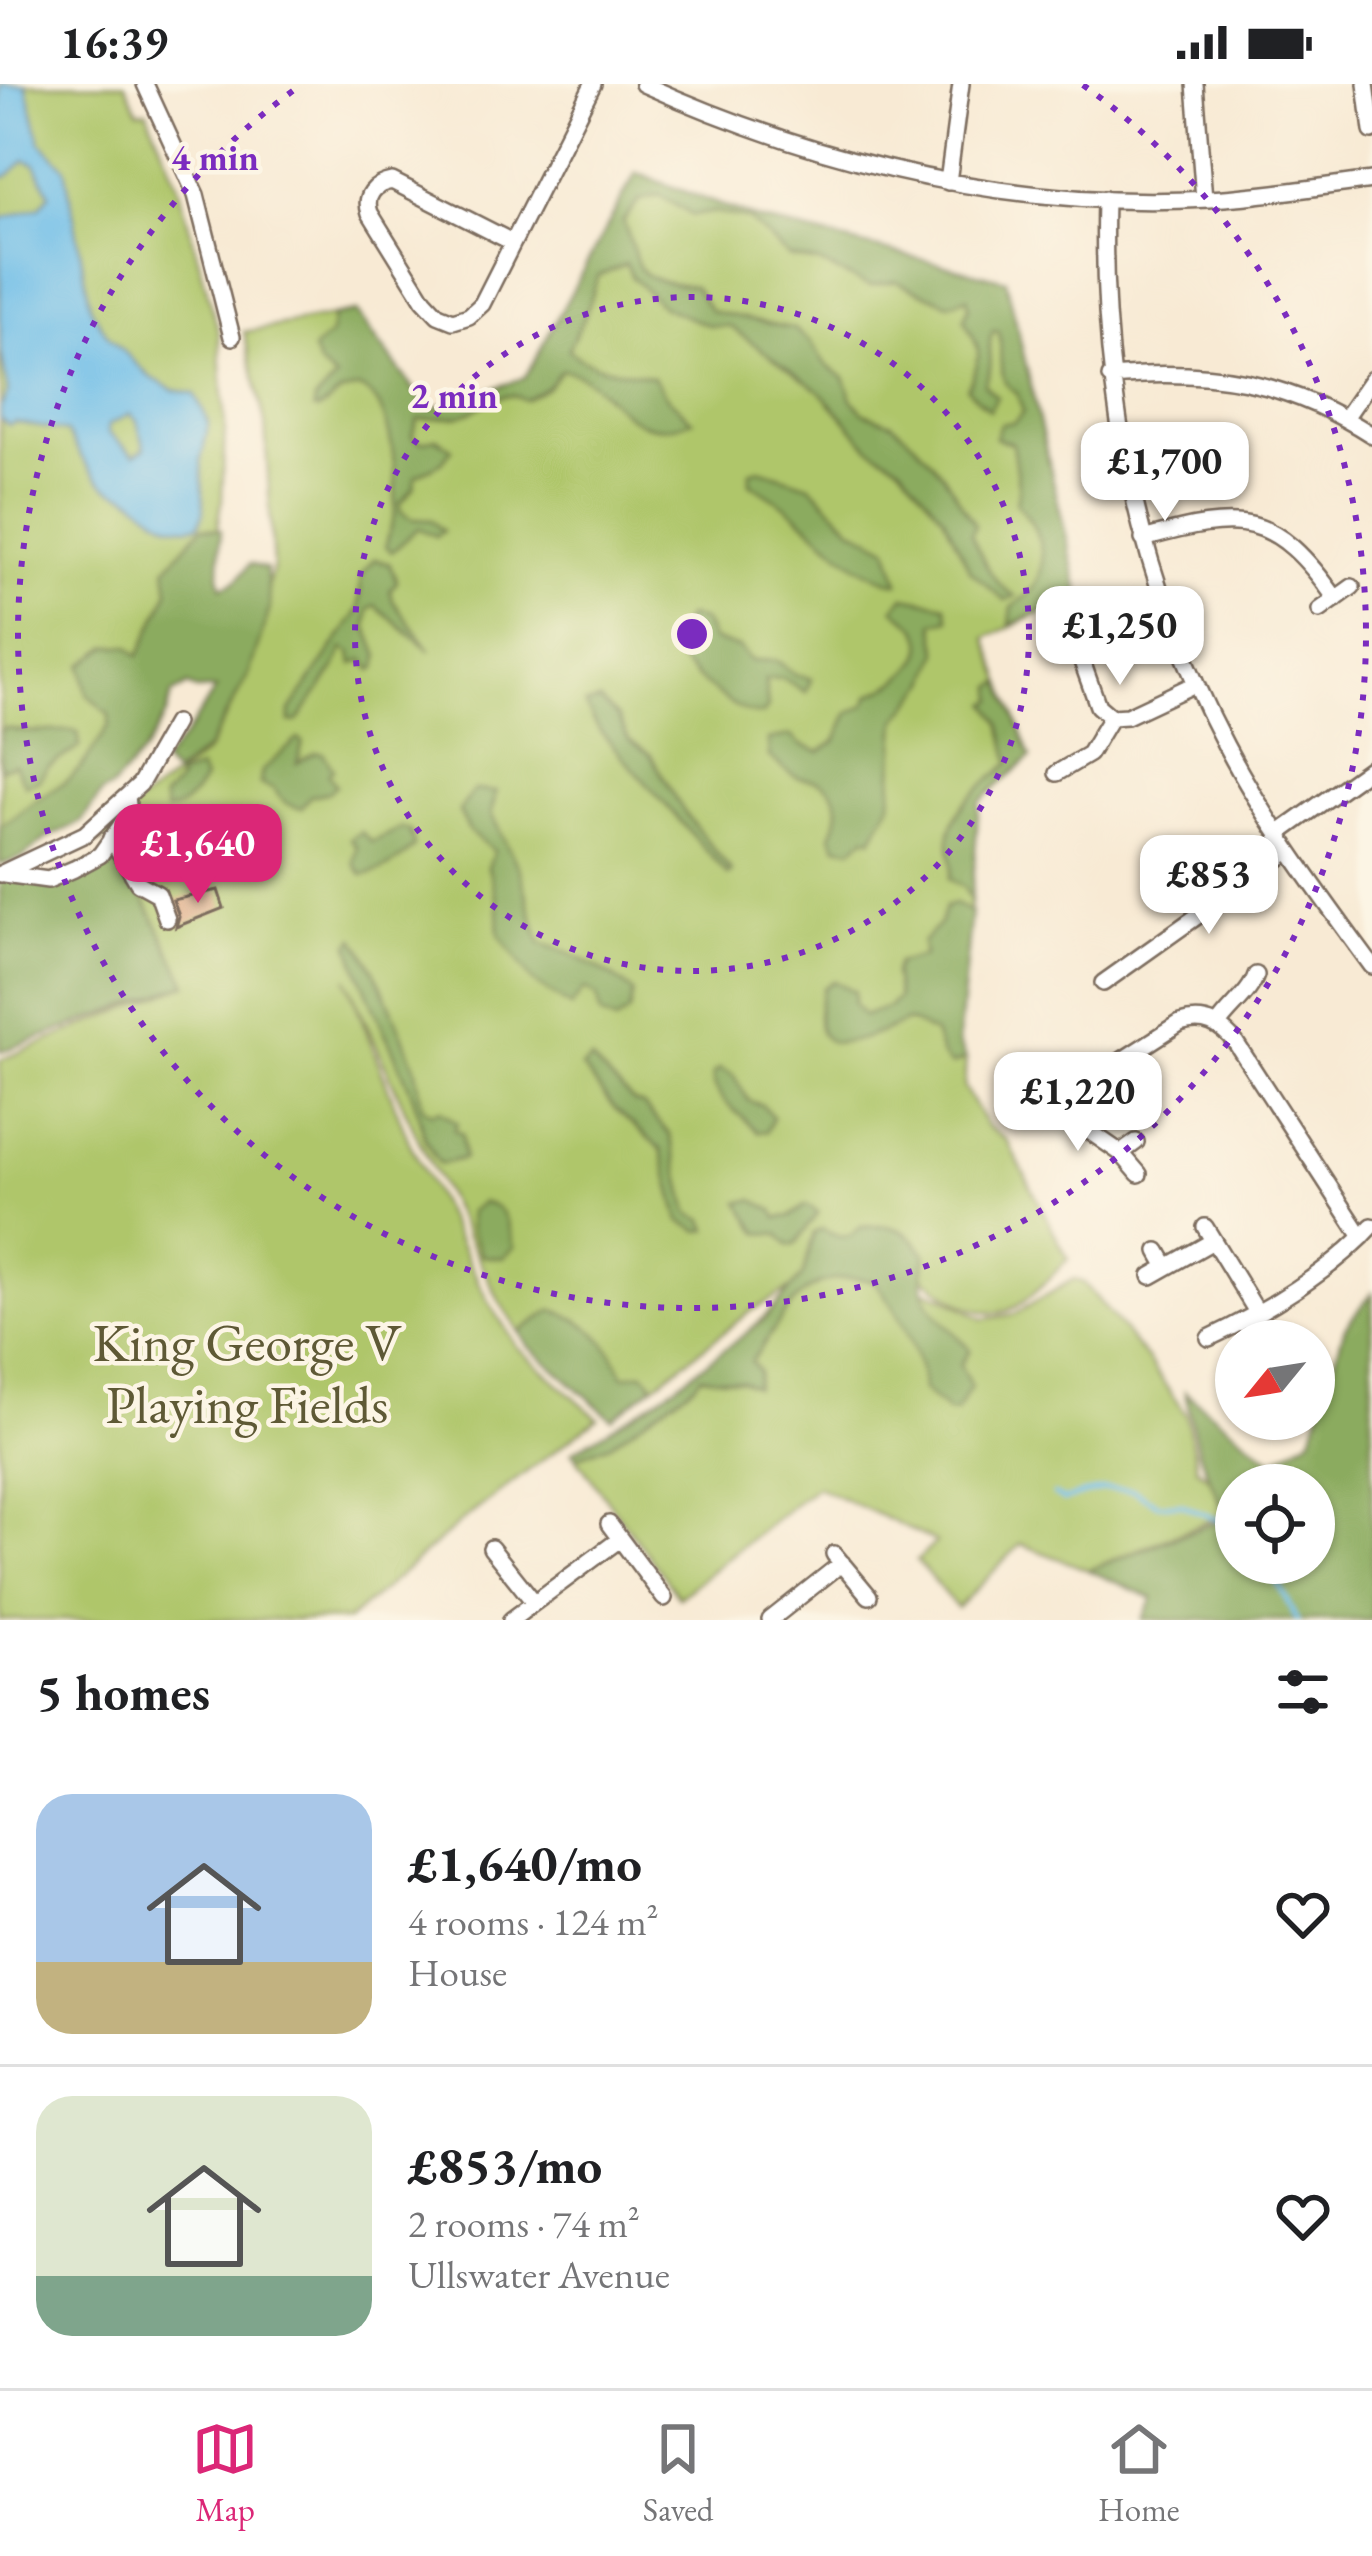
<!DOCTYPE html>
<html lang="en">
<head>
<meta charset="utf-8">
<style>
  body { margin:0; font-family:"EB Garamond",serif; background:#f2f2f2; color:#202124; height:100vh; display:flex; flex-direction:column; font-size:45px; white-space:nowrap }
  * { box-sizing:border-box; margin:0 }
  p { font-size:39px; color:#757577 }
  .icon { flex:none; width:66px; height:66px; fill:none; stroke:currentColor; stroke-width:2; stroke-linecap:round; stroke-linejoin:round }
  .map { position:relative; height:1536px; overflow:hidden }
  .drawer { display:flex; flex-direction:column; background:#fff; flex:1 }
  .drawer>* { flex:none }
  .needle { width:78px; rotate:240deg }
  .controls { position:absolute; left:1215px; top:1236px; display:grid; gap:24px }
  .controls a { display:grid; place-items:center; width:120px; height:120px; border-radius:50%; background:#fff; box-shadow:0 3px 9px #0004; font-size:60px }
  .price { position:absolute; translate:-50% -102px; padding:0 27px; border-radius:24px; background:#fff; color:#222; font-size:39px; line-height:78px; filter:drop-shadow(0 3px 6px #0008) }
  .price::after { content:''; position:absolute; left:50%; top:72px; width:36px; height:27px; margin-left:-18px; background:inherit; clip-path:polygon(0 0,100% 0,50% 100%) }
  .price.on { background:#db2777; color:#fff }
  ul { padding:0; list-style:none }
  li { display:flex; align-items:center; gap:36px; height:300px; padding:0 36px }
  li+li { border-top:3px solid #e0e0e0 }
  li span { display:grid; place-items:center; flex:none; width:336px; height:240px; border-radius:36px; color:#555 }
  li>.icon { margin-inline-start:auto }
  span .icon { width:144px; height:144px; fill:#fffc; stroke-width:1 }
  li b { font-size:51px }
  h2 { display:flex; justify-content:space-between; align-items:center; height:144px; padding:0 36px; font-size:51px }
  .status { display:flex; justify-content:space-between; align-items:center; height:84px; padding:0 60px; background:#fff; direction:ltr }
  .status svg { height:33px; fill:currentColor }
  .menu { display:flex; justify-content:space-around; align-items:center; height:168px; border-top:3px solid #e0e0e0; background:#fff; font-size:33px; color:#757577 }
  .menu a { display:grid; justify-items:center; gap:6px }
  .menu .on { color:#db2777 }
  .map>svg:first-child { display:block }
</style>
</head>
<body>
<div class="status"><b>16:39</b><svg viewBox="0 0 49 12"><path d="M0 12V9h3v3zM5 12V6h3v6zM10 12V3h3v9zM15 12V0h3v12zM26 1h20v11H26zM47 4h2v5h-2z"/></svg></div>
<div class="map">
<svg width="1372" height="1536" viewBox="0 0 1372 1536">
  <rect width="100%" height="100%" fill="#fcf5e5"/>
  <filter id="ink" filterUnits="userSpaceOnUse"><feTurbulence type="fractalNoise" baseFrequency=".00833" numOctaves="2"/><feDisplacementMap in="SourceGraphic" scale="24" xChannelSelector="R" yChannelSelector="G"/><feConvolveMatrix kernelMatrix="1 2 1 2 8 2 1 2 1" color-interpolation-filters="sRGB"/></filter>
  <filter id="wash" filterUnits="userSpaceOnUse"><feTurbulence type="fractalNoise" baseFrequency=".004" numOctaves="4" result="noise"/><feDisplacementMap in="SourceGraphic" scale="48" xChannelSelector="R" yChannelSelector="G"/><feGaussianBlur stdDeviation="2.7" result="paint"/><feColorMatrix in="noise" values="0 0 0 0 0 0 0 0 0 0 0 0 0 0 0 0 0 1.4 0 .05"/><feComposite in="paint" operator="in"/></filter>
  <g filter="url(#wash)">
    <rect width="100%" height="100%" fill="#f8ead4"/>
    <path fill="#afc66b" stroke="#757844" stroke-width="3" d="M0,0H125L138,27H147L178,102L219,249L225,343L222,416L215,464L169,607L0,776Z
      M636,89L760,136L1006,196L1080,512L986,554L1031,673L979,718L958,959L966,975L964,1004L987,1042L1007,1056L1068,1175C1053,1190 1037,1209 1019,1221C976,1249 927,1194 896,1169L845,1173L943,1213L983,1235L1015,1230L1074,1195L1084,1199L1147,1275L1186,1331L1197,1384L1236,1414V1426L1088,1486L1021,1460L957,1524L917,1477L936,1458L816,1402L679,1513L572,1368C649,1320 733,1272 793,1203L748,1229L612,1334L528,1262L500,1218L420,1059L346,894L409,1058L489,1218L518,1264L598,1334L463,1436L348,1536H0V976L187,900L112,755L88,757L206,669L249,590L273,481L265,339L244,248L356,228L429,326L525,294Z"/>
    <path fill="#8bab5f" stroke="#636a3e" stroke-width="3" fill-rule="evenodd" d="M636,89L760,136L1006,196L1080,512L1010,541L1012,524C1018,517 1028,512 1033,505C1052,477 1038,441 1016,419L1019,405L1012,359L995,354L1000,340L1014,338L1023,328L1017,309C993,295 1004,272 999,248L993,247C984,266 998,277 984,300L997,313L989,326L967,304C985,269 980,267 964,235L969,222L967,213L949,220L896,197L869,202L819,179L789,173L749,136L715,128L693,132L659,111L640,116L623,137C645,190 627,194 694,202L711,227L794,245L811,258L826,281L844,294L852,315L864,329L892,339L916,360L943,390L975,441L971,450C982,474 991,498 1015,512L1005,517L970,486L944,433L900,381L869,363L821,308L729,242H710L663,223L632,193L626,180L598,192L585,232L568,265C590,287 625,285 653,293L667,313L692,336C623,367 610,289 561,286L548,303L525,316C500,302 484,326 459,332C445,335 432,333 418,335L412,352L422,358L436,354L452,365L442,378L416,392L414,404L400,420L401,428L412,435L431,436L443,447L436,452L418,444L392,468L386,462C388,450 394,437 395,426C397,394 394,316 359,304L340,309L319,326L314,325L315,316L336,295L319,281L313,266L330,251L333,232L356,228L429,326L525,294Z
      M759,385L810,401L852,444L888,463L899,499C861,493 825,455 797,431C783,419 766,409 750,399V388Z
      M202,443L221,446L219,491L222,503L235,498L250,480L266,485L270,524L249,590L207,665L176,689L180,692L199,685L204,695C196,709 183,725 166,727L163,714L180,697L162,679L185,652L216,605L196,606L188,601L172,610L166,631L144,668L112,704L102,709L81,738L47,754L23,773L0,781V742C19,733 24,723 38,715C81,690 83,683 109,641V631L87,610L82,581L109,562H129L139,572L169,507L166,484Z
      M374,475L389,479L397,498L390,506L393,517L431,567L375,521L369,525L367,542L379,573L377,583L372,586L364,576L353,580L351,569L343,565L335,584L298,637L290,638V627L359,525L361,491Z
      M904,513L946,521L949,535L934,539L939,568L927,600L897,636L891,719L872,755L867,752L852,765L837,762L831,751C840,732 843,711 822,699C813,694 801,696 793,691C785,687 776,678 769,672L768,656L791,652L801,661L820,668L836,657L848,630L865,621L870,611C893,603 938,574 917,544C911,536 900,532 894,524Z
      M687,533L703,536L713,556L739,564L750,576L777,577L795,590L811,595L806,608L782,594L765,596L768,624L762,630C736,634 685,583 666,564Z
      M1002,598L1031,673L979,718L971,818L964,803L949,795C955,779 948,772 949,756C952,719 986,700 1010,679L1001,639L989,620L995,616L994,603Z
      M600,617L618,634L629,656L650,670L684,728L732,788L728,791L600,647L585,621Z
      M6,644C37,653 52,643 78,648L80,663L47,683L39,696L25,701L14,680L0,685V647Z
      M298,655L303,658L297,679L315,669H323L333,685L328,690L336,701L329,708L310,712L302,724C289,724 281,716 274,705L260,700L262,687Z
      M474,706L496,708L491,730L520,787L540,859C573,869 607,887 633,908L629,928L616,938L600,931L597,913L584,905L571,923L533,898L499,850L498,819L488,783L494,767L470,748L459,727Z
      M402,744L410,747L414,762C401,777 381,789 362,791L354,779L357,763L350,755L361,748L372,758Z
      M124,775L187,900L0,968V790L48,796L74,785Z
      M955,820L971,828L958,959L966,975L951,981L942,972L934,949L908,937C864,954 800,989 823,904L833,897L854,907V921L864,932L889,923L898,914L894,889L897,879L924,872L922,858L940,840L945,823Z
      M355,854C381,892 395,935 413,977C418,988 419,1010 423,1024L432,1029L440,1026L457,1039L454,1046L462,1050L464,1074L440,1080C422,1059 421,1034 412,1010C392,960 365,912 350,860Z
      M591,976L634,1018L643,1021L670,1051L689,1129L704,1136L708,1146L700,1147L680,1137L661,1065L613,1023L582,983Z
      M720,985L733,991L749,1017L762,1021L773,1033L767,1047L758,1048C742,1029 713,1018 713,990Z
      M754,1116L773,1126L777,1134L791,1132L806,1121L818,1128L795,1161H788L779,1150L759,1149L740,1118Z
      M482,1118C507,1123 508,1141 514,1163L503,1174L482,1172L470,1145L469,1128Z
      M886,1142C906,1145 915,1155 926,1171C914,1225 940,1231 970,1266L960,1281L971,1303L956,1328H948L923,1306C922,1274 896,1221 874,1197C799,1182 789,1230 751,1277L759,1288L755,1303L742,1297L701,1292L695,1300L610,1360L577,1373L572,1368L653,1318L763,1237L803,1191L814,1149L822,1145C839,1154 847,1158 861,1143Z
      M1372,1209V1536H1143L1153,1514L1088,1486L1227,1434L1198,1367L1185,1308L1274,1377L1312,1352L1345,1243ZM1314,1401V1479H1236V1401Z
      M553,1226C590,1237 608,1256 624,1292L643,1289L653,1298L651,1304L612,1334L528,1262L519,1248Z"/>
    <path fill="#6dbde8" stroke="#547483" stroke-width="3" fill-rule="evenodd" d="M0,0H26L40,57L65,84L91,225L109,253L150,293L174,306L195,310L209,339L201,375L204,427L199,441C168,448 154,430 132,414C124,409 114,408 106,402C88,388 78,367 67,348L15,338L9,341L0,335V324L8,308L0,261V135L40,123L50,110L35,80L25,76L7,93L0,92ZM130,330L137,337L145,364L134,371L108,349V341Z"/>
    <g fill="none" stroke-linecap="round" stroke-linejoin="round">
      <path stroke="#6dbde8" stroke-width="4.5" d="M1054,1411L1063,1416L1104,1405L1133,1406L1158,1420H1181L1218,1436L1236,1432
        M1267,1479L1297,1536"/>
    </g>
    <g id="blocks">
      <path fill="#dba279" d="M218,806L224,824L176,843L179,832L173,816Z"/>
    </g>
  </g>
  <g filter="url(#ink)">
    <use href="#blocks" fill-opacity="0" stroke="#7d6d5e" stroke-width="3"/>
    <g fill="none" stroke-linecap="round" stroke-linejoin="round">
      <defs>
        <path id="minor" d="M145,0L196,111L232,253
          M643,0C821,80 1013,126 1209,115C1264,112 1318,103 1372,96
          M1195,0L1204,115
          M1366,0L1372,47
          M948,98L961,0
          M1105,115C1100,307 1136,491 1226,662C1267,740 1320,811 1372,882
          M512,158L392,97C374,100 364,112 370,129L424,216L438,231L453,237L469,232L482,220L593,0
          M1110,293C1211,284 1286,296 1372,351
          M1345,334L1372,295
          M1143,455C1241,428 1274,426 1336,515
          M1320,526L1352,503
          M1070,544L1098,622L1111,633L1127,632L1195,600
          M1057,689L1089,670L1111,633
          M1278,750L1372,683
          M111,754L138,799L158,810L167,835
          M0,790L85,750L140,700L175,639
          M4,790L48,796L74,785L100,771L129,730L127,712
          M1103,899L1289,767
          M1218,941C1229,924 1250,910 1256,891
          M1064,1014L1089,1047L1121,1069L1139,1090
          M1054,1020L1180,939C1204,931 1221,940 1236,959L1362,1153
          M1121,1069L1136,1058
          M1205,1143L1257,1228
          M1158,1167L1167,1183
          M1151,1192L1213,1157
          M1209,1254C1264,1228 1332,1187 1372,1142
          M609,1440L664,1514
          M491,1464L534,1518
          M834,1470L869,1512
          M511,1536L620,1455
          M770,1536L842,1479"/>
      </defs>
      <use href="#minor" stroke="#7d6d5e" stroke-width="20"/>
      <use href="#minor" stroke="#fff" stroke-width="15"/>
    </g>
  </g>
  <g fill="none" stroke="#7b2cbf" stroke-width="6" stroke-dasharray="6 12">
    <circle cx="692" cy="550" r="337"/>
    <path d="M1083 1A674 674 0 1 1 301 1"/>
  </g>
  <g text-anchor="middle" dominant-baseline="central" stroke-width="9" stroke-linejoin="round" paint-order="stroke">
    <g font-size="54" fill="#5e5935" stroke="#fcf5e5">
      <text x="247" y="1258">King George V<tspan x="247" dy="62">Playing Fields</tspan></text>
    </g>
  </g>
  <circle cx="692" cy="550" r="18" fill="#7b2cbf" stroke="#fcf5e5" stroke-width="6"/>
  <g font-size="36" text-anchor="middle" font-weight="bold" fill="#7b2cbf" stroke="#fcf5e5" stroke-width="9" stroke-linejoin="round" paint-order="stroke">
    <text x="215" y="86">4 min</text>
    <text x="454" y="324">2 min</text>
  </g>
</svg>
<div class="controls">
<a><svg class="needle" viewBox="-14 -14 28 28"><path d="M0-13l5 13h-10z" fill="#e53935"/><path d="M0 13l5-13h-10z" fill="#757577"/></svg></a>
<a><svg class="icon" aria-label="locate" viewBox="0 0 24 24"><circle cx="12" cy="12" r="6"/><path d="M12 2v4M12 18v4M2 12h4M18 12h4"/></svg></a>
</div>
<b class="price" style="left:1165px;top:440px">£1,700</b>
<b class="price" style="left:1120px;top:604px">£1,250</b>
<b class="price on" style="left:198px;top:822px">£1,640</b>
<b class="price" style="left:1209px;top:853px">£853</b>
<b class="price" style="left:1078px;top:1070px">£1,220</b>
</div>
<section class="drawer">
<h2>5 homes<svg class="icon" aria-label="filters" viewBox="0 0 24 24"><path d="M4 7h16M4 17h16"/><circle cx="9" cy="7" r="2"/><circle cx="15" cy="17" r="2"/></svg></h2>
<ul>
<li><span style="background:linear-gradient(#a9c7e8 70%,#c2b280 0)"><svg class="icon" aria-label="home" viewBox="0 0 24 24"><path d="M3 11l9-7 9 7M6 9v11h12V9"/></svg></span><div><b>£1,640/mo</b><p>4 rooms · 124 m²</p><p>House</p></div><svg class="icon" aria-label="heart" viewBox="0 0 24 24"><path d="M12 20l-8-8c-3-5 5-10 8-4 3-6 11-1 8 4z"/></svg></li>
<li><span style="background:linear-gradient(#dfe7d0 75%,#7fa58c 0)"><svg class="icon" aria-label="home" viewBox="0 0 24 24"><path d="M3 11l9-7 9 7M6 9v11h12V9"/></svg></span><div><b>£853/mo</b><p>2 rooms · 74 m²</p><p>Ullswater Avenue</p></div><svg class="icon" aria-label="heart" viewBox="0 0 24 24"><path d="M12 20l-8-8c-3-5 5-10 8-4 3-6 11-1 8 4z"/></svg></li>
</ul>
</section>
<nav class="menu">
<a class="on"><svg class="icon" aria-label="map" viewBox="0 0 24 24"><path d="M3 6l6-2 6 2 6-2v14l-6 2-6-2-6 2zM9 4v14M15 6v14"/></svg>Map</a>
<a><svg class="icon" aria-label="saved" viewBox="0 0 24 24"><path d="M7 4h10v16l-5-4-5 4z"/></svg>Saved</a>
<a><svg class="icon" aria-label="home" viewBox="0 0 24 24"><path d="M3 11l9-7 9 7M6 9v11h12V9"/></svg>Home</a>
</nav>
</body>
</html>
